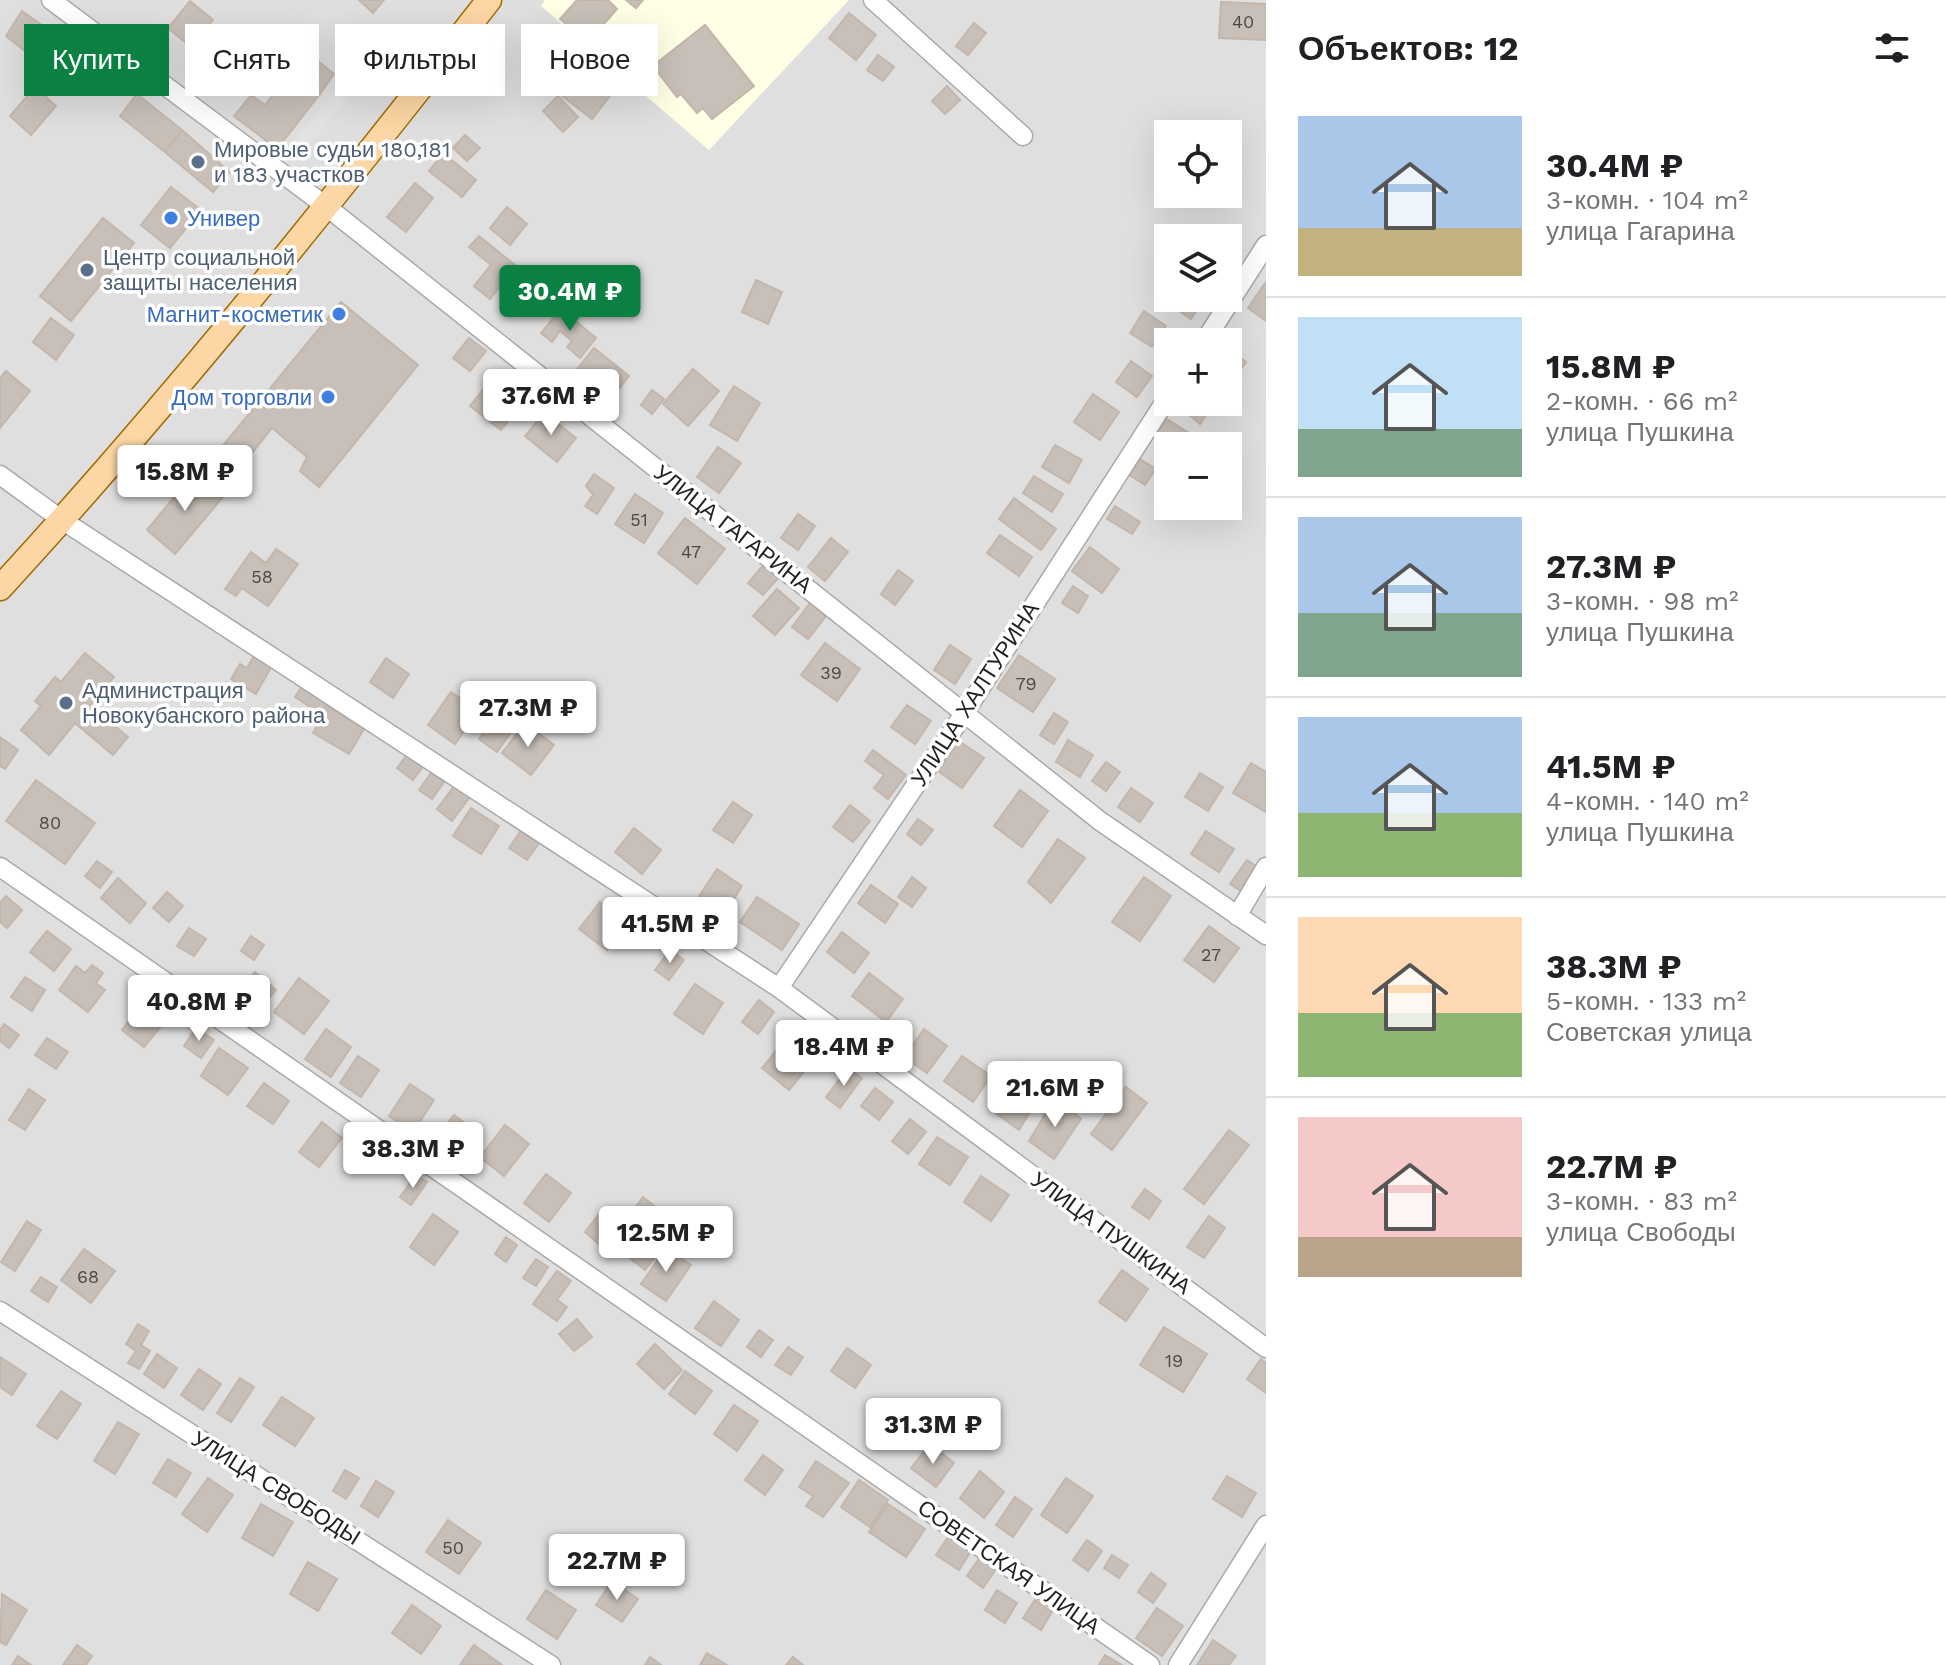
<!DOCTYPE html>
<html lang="ru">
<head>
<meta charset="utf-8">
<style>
  body { margin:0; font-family:"Work Sans",sans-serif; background:#f6f6f6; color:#202124; height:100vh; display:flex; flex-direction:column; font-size:30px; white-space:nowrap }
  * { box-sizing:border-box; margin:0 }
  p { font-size:26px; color:#757577 }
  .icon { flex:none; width:44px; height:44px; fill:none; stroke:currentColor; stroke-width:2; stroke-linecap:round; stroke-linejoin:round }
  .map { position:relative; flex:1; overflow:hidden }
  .details { display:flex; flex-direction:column; background:#fff; width:680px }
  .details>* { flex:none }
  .top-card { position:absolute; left:24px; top:24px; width:760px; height:72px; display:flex; gap:16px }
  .tools { position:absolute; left:1154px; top:120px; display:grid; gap:16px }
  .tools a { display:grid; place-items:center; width:88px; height:88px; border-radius:0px; background:#fff; box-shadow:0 8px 32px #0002; font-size:40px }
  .price { position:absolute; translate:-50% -68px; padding:0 18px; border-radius:8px; background:#fff; color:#222; font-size:26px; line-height:52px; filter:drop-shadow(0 2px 4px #0008) }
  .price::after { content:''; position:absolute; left:50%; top:48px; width:24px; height:18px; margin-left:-12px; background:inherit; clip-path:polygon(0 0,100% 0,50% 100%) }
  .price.active { background:#0b8043; color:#fff }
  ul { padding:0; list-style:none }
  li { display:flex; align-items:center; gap:24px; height:200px; padding:0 32px }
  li+li { border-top:2px solid #e0e0e0 }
  li span { display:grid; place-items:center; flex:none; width:224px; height:160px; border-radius:0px; color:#555 }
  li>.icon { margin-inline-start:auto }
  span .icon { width:96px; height:96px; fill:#fffc; stroke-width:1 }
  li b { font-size:34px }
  h2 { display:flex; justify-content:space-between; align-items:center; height:96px; padding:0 32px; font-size:34px }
  .chip { padding:0 28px; border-radius:0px; background:#fff; box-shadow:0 8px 32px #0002; font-size:28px; line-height:72px }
  .chip.active { background:#0b8043; color:#fff }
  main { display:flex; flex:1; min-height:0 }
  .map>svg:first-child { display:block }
</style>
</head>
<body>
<main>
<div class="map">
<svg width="1266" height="1665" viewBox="0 0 1266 1665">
  <rect width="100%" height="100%" fill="#f2efe9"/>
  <path fill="#e0dfdf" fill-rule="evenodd" d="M0,0H1266V1665H0ZM1168,134H1228V194H1168ZM1168,238H1228V298H1168ZM1168,342H1228V402H1168ZM1168,446H1228V506H1168Z"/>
  <path fill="#ffffe5" d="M545,0H849L709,150L541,6Z"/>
  <path fill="#e2e2e2" d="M340,82L351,91L300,158L289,150Z"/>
  <path fill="#c7bfb8" stroke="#c4b6ab" stroke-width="2" d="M359,0H384L373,13Z
    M577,0H608L617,9L603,25L616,37L601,55L560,19Z
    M626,0H643L636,8Z
    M190,1L213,20L191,47L168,28Z
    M1221,2L1266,4V40L1219,38Z
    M22,11L50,31L31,56L6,36Z
    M849,13L876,35L856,60L829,38Z
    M974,23L986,33L968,55L956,46Z
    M705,25L754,86L712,119L703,108L697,113L681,94L677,97L653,66Z
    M67,38L106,68L90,89L51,60Z
    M224,39L256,63L233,93L202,69Z
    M307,52L334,74L320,94L291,71Z
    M878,55L894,67L883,81L867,70Z
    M586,56L620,83L592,119L548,85L561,68L571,76Z
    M291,71L320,94L277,149L234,116L251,95L265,105Z
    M947,86L960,100L945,114L932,101Z
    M35,87L56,106L31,135L10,116Z
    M137,94L182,130L165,152L120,116Z
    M558,96L578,117L563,132L543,111Z
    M182,130L230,172L213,192L165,152Z
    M465,135L480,148L467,161L453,148Z
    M443,153L476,180L462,197L429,171Z
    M415,183L433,198L406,232L387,217Z
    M171,187L201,210L170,248L141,225Z
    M507,207L527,224L510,245L490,228Z
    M103,218L134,243L71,321L40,296Z
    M479,236L516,266L490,299L474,286L491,265L469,247Z
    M756,280L782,292L768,324L742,312Z
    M1265,283L1266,284V321L1248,308Z
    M1186,298H1205L1191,319L1178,310Z
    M341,302L418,365L319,487L300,471L307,457L272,428L233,477L212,459Z
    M561,309L596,338L580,358L567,347L572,341L560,331L552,342L541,333Z
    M1144,311L1166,326L1152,347L1130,333Z
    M51,318L74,335L56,360L33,342Z
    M469,338L486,351L470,371L453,358Z
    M594,348L629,376L610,400L574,373Z
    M1228,349L1246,362L1229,386L1228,385Z
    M1131,361L1152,376L1137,397L1116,382Z
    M693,369L719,391L688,426L663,404Z
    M6,371L30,391L0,428V378Z
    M496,373L527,397L501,430L470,406Z
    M734,386L760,403L737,441L710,425Z
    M652,390L664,399L652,414L641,405Z
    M1093,394L1119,412L1100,440L1074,422Z
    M1174,402H1215L1200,424Z
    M544,413L576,438L557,462L525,436Z
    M1167,419L1189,433L1181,446L1158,433Z
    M1055,445L1082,460L1069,483L1042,467Z
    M718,447L741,463L719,493L697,477Z
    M1138,458L1156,469L1145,485L1128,474Z
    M194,473L223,497L175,554L147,530Z
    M594,474L614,488L597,514L585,506L593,495L586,486Z
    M1034,476L1063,494L1052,512L1023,493Z
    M635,494L663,513L644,543L615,524Z
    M1014,498L1056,529L1041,550L999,519Z
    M1115,506L1140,522L1132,534L1107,519Z
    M798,514L815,526L798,550L781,538Z
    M685,518L725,549L697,584L658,553Z
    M1000,535L1032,557L1019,576L987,553Z
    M831,538L848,552L825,581L808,567Z
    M1090,547L1119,569L1102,593L1072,571Z
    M276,549L298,564L268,606L242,588L236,596L225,589L251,552L266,563Z
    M765,563L780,576L763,595L748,583Z
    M898,570L913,581L895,605L881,594Z
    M1073,586L1088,596L1078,613L1062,603Z
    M777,589L799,608L775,635L753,616Z
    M810,603L826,616L808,639L792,627Z
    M825,643L860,669L837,701L801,675Z
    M950,645L971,659L955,684L934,670Z
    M85,653L114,677L90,706L128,737L113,755L75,723L49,755L21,730L41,706L35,701L55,677L61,682Z
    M255,654L273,664L256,694L231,679L240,664L247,668Z
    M1019,655L1055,679L1033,712L997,688Z
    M386,658L409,674L393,698L370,682Z
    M302,686L328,702L321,714L295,697Z
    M451,692L478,711L455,744L428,725Z
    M907,705L931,721L915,744L891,727Z
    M328,707L364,729L349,754L313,733Z
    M1054,713L1068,722L1054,744L1040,735Z
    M494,717L512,731L497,752L479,739Z
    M525,723L554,745L531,775L502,753Z
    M0,737L18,750L5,769L0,766Z
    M1068,740L1093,755L1080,777L1056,762Z
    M959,741L984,758L962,788L938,771Z
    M873,750L906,775L888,799L874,788L884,775L865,761Z
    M409,752L425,764L413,780L397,768Z
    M1106,762L1120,772L1106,791L1092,781Z
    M1251,763L1266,772V812L1233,793Z
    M431,773L444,782L432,799L419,790Z
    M1200,773L1223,787L1208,811L1185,797Z
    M36,780L95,823L65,864L6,821Z
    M455,785L470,797L452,821L437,809Z
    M1131,788L1153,803L1140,822L1118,807Z
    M1020,790L1048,811L1022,847L994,826Z
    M733,802L752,815L733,843L713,830Z
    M850,805L870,821L853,842L833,827Z
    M471,808L499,826L481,854L453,836Z
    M918,819L933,830L921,845L907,834Z
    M634,828L661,850L642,874L615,852Z
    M522,829L540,842L527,860L509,848Z
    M1206,831L1234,849L1219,872L1191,854Z
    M1058,839L1085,858L1051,903L1028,882Z
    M1247,860L1260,869L1244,893L1230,884Z
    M97,861L112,872L100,888L85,876Z
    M717,869L742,886L715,929L689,912Z
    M912,877L926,888L912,907L898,897Z
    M1144,877L1171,896L1140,941L1112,922Z
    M118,878L146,903L130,923L101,898Z
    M871,885L898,904L885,923L858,903Z
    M167,892L183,906L169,922L153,908Z
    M6,896L22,910L7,928L0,922V903Z
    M757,897L799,924L782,950L740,922Z
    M600,902L628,923L607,950L579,929Z
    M646,916L672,933L663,946L637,929Z
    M1209,926L1239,948L1214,982L1184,960Z
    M189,928L206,939L194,956L177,946Z
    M47,931L71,949L54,971L30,952Z
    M842,932L869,953L854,973L827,952Z
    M251,936L264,945L254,960L241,951Z
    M670,950L684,960L669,980L655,970Z
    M92,965L103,973L96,983L105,990L88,1012L59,990L76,966L85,973Z
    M255,972L276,990L253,1017L232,999Z
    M869,973L903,999L886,1022L852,996Z
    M25,977L45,990L32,1011L11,997Z
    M299,978L329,1001L304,1034L274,1012Z
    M695,984L723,1003L703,1034L674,1014Z
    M146,998L169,1016L144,1047L122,1030Z
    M759,1000L774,1012L758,1034L742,1022Z
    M4,1024L19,1035L9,1048L0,1041V1030Z
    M196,1028L214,1040L201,1058L184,1046Z
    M326,1029L351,1047L331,1077L305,1059Z
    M924,1029L947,1046L927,1073L904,1057Z
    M47,1038L68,1052L56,1069L35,1055Z
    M784,1041L811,1063L789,1090L762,1068Z
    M219,1048L248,1068L228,1095L201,1076Z
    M358,1056L379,1070L361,1097L340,1083Z
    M962,1056L991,1076L973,1102L944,1081Z
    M1021,1062L1048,1082L1019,1130L994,1112Z
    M848,1068L862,1078L840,1108L826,1097Z
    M264,1083L289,1101L273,1124L247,1106Z
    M410,1084L434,1100L413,1132L389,1116Z
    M1126,1087L1147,1103L1112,1150L1091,1134Z
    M875,1088L893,1102L879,1120L861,1106Z
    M29,1089L45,1100L25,1130L9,1120Z
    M1055,1098L1081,1119L1054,1159L1029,1141Z
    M454,1115L471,1128L457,1145L440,1132Z
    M910,1119L926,1132L908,1154L892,1141Z
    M322,1122L342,1138L319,1167L299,1152Z
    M505,1125L529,1144L504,1176L480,1157Z
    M1229,1130L1249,1145L1204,1204L1184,1189Z
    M937,1137L968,1157L950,1185L919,1164Z
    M365,1142L380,1153L366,1172L351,1161Z
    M546,1174L571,1193L549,1222L524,1203Z
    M416,1175L427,1182L411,1205L400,1197Z
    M981,1176L1009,1195L991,1221L964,1202Z
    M1145,1189L1161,1201L1149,1219L1132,1207Z
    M643,1197L659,1210L646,1227L630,1215Z
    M600,1213L615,1225L600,1245L585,1232Z
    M433,1214L458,1232L434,1265L410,1247Z
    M1209,1216L1225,1228L1204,1258L1187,1247Z
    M27,1221L41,1230L15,1271L1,1262Z
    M659,1226L671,1236L645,1270L626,1255L637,1240L645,1245Z
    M506,1237L517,1245L506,1262L495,1254Z
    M666,1248L691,1265L666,1301L641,1284Z
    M84,1249L115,1271L91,1303L61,1280Z
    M536,1259L548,1267L536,1286L523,1278Z
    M1122,1270L1148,1289L1126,1321L1099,1302Z
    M557,1271L571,1281L557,1300L567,1307L557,1321L533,1304Z
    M41,1277L57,1287L48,1302L31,1291Z
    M714,1301L739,1320L721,1346L695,1328Z
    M577,1319L592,1337L574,1351L559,1334Z
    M138,1324L149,1331L141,1345L150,1351L139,1369L128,1363L136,1351L126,1344Z
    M1164,1327L1207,1354L1183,1392L1140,1365Z
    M759,1330L773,1340L761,1357L747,1347Z
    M655,1344L682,1370L664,1389L637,1364Z
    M788,1347L803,1357L791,1375L775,1365Z
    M847,1348L871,1365L855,1388L831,1371Z
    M157,1354L177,1368L164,1388L144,1374Z
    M0,1357L26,1374L12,1395L0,1387Z
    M1261,1359L1266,1363V1393L1247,1379Z
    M199,1369L221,1384L203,1410L181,1395Z
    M685,1371L712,1391L695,1414L669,1394Z
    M240,1378L254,1387L231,1422L217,1413Z
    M61,1391L81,1404L57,1439L37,1426Z
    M282,1397L314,1418L295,1446L263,1425Z
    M734,1405L758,1421L737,1451L714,1434Z
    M901,1415L914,1424L898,1448L885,1439Z
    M118,1422L139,1434L115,1474L94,1461Z
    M930,1444L954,1463L936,1487L911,1468Z
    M763,1455L783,1470L765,1495L745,1480Z
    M168,1459L191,1473L176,1497L153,1483Z
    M816,1461L849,1483L823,1517L806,1506L813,1496L799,1487Z
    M345,1470L359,1478L346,1499L333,1491Z
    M980,1471L1004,1492L984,1518L960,1498Z
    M1227,1476L1256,1493L1242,1517L1213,1499Z
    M208,1478L233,1495L207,1532L182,1514Z
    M1066,1478L1093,1496L1067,1533L1041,1515Z
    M859,1480L888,1500L870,1527L841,1507Z
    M376,1481L394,1492L378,1517L361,1506Z
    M1015,1497L1032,1509L1013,1537L996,1525Z
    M261,1504L293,1522L273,1556L242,1538Z
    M888,1504L925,1529L906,1557L869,1532Z
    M448,1520L481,1543L459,1574L426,1552Z
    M948,1537L971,1551L959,1570L936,1555Z
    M1087,1540L1102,1551L1088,1571L1073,1560Z
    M1112,1555L1128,1565L1119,1578L1104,1568Z
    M980,1557L996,1569L983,1588L967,1576Z
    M308,1562L337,1579L318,1611L290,1594Z
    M1151,1573L1166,1584L1153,1603L1138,1592Z
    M612,1581L638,1599L622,1622L596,1605Z
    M546,1590L576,1610L557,1639L527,1619Z
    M997,1590L1017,1603L1005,1623L985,1610Z
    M2,1594L27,1610L6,1645L0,1642Z
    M1035,1600L1052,1612L1041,1630L1023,1618Z
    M412,1605L441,1626L421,1654L392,1633Z
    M1157,1608L1183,1626L1162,1656L1136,1638Z
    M1213,1640L1236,1656L1229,1665H1197Z
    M77,1645L92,1656L86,1665H63Z
    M474,1645L502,1665H460Z
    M707,1653L727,1665H700Z
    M1105,1655L1122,1665H1099Z
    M18,1656L31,1665H12Z
    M650,1657L661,1665H645Z
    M793,1657L803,1665H786Z"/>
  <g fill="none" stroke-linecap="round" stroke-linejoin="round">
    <defs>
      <path id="minor" d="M51,0L327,207L1100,821L1266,935
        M873,0L1023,136
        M1204,342L1266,245
        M0,475L62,520L779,988L1266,1348
        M0,867L1150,1665
        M1237,916L1266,867
        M779,988L965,712L1168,397
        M0,1311L551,1665
        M1178,1665L1266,1525"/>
      <path id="major" d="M0,588C173,400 332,201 489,0"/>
    </defs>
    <use href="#minor" stroke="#a9a9a9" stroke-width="21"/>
    <use href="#major" stroke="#a06b00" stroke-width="27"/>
    <use href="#minor" stroke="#fff" stroke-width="18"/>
    <use href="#major" stroke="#fcd6a4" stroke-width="24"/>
  </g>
  <g fill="#5c6f8a" stroke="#fff" stroke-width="3">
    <circle cx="198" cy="162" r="8"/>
    <circle cx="87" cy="270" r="8"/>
    <circle cx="66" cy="703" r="8"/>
  </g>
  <g fill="#3f7fe0" stroke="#fff" stroke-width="3">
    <circle cx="171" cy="218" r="8"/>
    <circle cx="339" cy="314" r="8"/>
    <circle cx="328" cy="397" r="8"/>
  </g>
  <g text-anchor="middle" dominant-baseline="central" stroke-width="7" stroke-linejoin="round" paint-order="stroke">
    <g font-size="18" fill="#4b4948">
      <text x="1243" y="21">40</text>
      <text x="639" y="519">51</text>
      <text x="691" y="551">47</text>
      <text x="262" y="576">58</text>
      <text x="831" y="672">39</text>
      <text x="1026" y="683">79</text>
      <text x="50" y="822">80</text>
      <text x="1211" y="954">27</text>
      <text x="88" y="1276">68</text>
      <text x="1174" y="1360">19</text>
      <text x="453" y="1547">50</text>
    </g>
    <g font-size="22" fill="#4e5e75" stroke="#fff" text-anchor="start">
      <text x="214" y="149">Мировые судьи 180,181<tspan x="214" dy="25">и 183 участков</tspan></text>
      <text x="103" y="257">Центр социальной<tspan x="103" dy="25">защиты населения</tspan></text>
      <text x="82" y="690">Администрация<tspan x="82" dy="25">Новокубанского района</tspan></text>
    </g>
    <g font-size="22" fill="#366cbe" stroke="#fff" text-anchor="end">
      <text x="187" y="218" text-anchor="start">Универ</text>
      <text x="323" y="314">Магнит-косметик</text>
      <text x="312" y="397">Дом торговли</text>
    </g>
    <g font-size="22" fill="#222" stroke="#fff">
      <text transform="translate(733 529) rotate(38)">УЛИЦА ГАГАРИНА</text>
      <text transform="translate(975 694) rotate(-57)">УЛИЦА ХАЛТУРИНА</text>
      <text transform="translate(1111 1233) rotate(36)">УЛИЦА ПУШКИНА</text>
      <text transform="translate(276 1488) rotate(32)">УЛИЦА СВОБОДЫ</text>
      <text transform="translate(1009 1567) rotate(35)">СОВЕТСКАЯ УЛИЦА</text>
    </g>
  </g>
</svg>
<div class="tools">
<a><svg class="icon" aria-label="locate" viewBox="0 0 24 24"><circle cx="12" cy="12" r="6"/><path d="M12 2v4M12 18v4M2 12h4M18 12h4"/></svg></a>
<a><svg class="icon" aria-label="layers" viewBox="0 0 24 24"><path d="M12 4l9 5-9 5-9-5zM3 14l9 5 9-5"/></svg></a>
<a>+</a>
<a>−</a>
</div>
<b class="price active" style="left:570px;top:333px">30.4M ₽</b>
<b class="price" style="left:551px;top:437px">37.6M ₽</b>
<b class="price" style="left:185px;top:513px">15.8M ₽</b>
<b class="price" style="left:528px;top:749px">27.3M ₽</b>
<b class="price" style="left:670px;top:965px">41.5M ₽</b>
<b class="price" style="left:199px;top:1043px">40.8M ₽</b>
<b class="price" style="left:844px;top:1088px">18.4M ₽</b>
<b class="price" style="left:1055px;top:1129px">21.6M ₽</b>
<b class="price" style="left:413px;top:1190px">38.3M ₽</b>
<b class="price" style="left:666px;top:1274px">12.5M ₽</b>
<b class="price" style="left:933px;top:1466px">31.3M ₽</b>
<b class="price" style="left:617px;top:1602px">22.7M ₽</b>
<div class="top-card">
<a class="chip active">Купить</a>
<a class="chip">Снять</a>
<a class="chip">Фильтры</a>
<a class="chip">Новое</a>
</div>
</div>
<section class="details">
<h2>Объектов: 12<svg class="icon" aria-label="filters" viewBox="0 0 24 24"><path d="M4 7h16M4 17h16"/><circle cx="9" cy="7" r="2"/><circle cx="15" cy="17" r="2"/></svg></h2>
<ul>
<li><span style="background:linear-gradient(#a9c7e8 70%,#c2b280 0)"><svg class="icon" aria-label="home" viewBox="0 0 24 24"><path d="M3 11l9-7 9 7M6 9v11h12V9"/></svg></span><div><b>30.4M ₽</b><p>3-комн. · 104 m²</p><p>улица Гагарина</p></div></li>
<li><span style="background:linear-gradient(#bfe0f5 70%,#7fa58c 0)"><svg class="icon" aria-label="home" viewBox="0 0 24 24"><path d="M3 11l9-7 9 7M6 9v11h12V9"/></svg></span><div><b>15.8M ₽</b><p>2-комн. · 66 m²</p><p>улица Пушкина</p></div></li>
<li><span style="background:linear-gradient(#a9c7e8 60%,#7fa58c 0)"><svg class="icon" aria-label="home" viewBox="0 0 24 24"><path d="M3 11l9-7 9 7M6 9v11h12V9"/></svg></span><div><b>27.3M ₽</b><p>3-комн. · 98 m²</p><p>улица Пушкина</p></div></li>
<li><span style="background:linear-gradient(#a9c7e8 60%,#8fb573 0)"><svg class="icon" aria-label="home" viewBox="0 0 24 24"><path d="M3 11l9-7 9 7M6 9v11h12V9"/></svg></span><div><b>41.5M ₽</b><p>4-комн. · 140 m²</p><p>улица Пушкина</p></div></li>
<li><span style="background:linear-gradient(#ffd9b3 60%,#8fb573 0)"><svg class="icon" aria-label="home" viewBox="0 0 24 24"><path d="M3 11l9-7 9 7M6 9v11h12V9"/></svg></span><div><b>38.3M ₽</b><p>5-комн. · 133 m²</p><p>Советская улица</p></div></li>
<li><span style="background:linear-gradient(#f6c9c9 75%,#b9a48a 0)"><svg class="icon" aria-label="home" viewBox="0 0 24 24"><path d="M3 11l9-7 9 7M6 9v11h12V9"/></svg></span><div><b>22.7M ₽</b><p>3-комн. · 83 m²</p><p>улица Свободы</p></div></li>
</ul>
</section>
</main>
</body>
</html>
